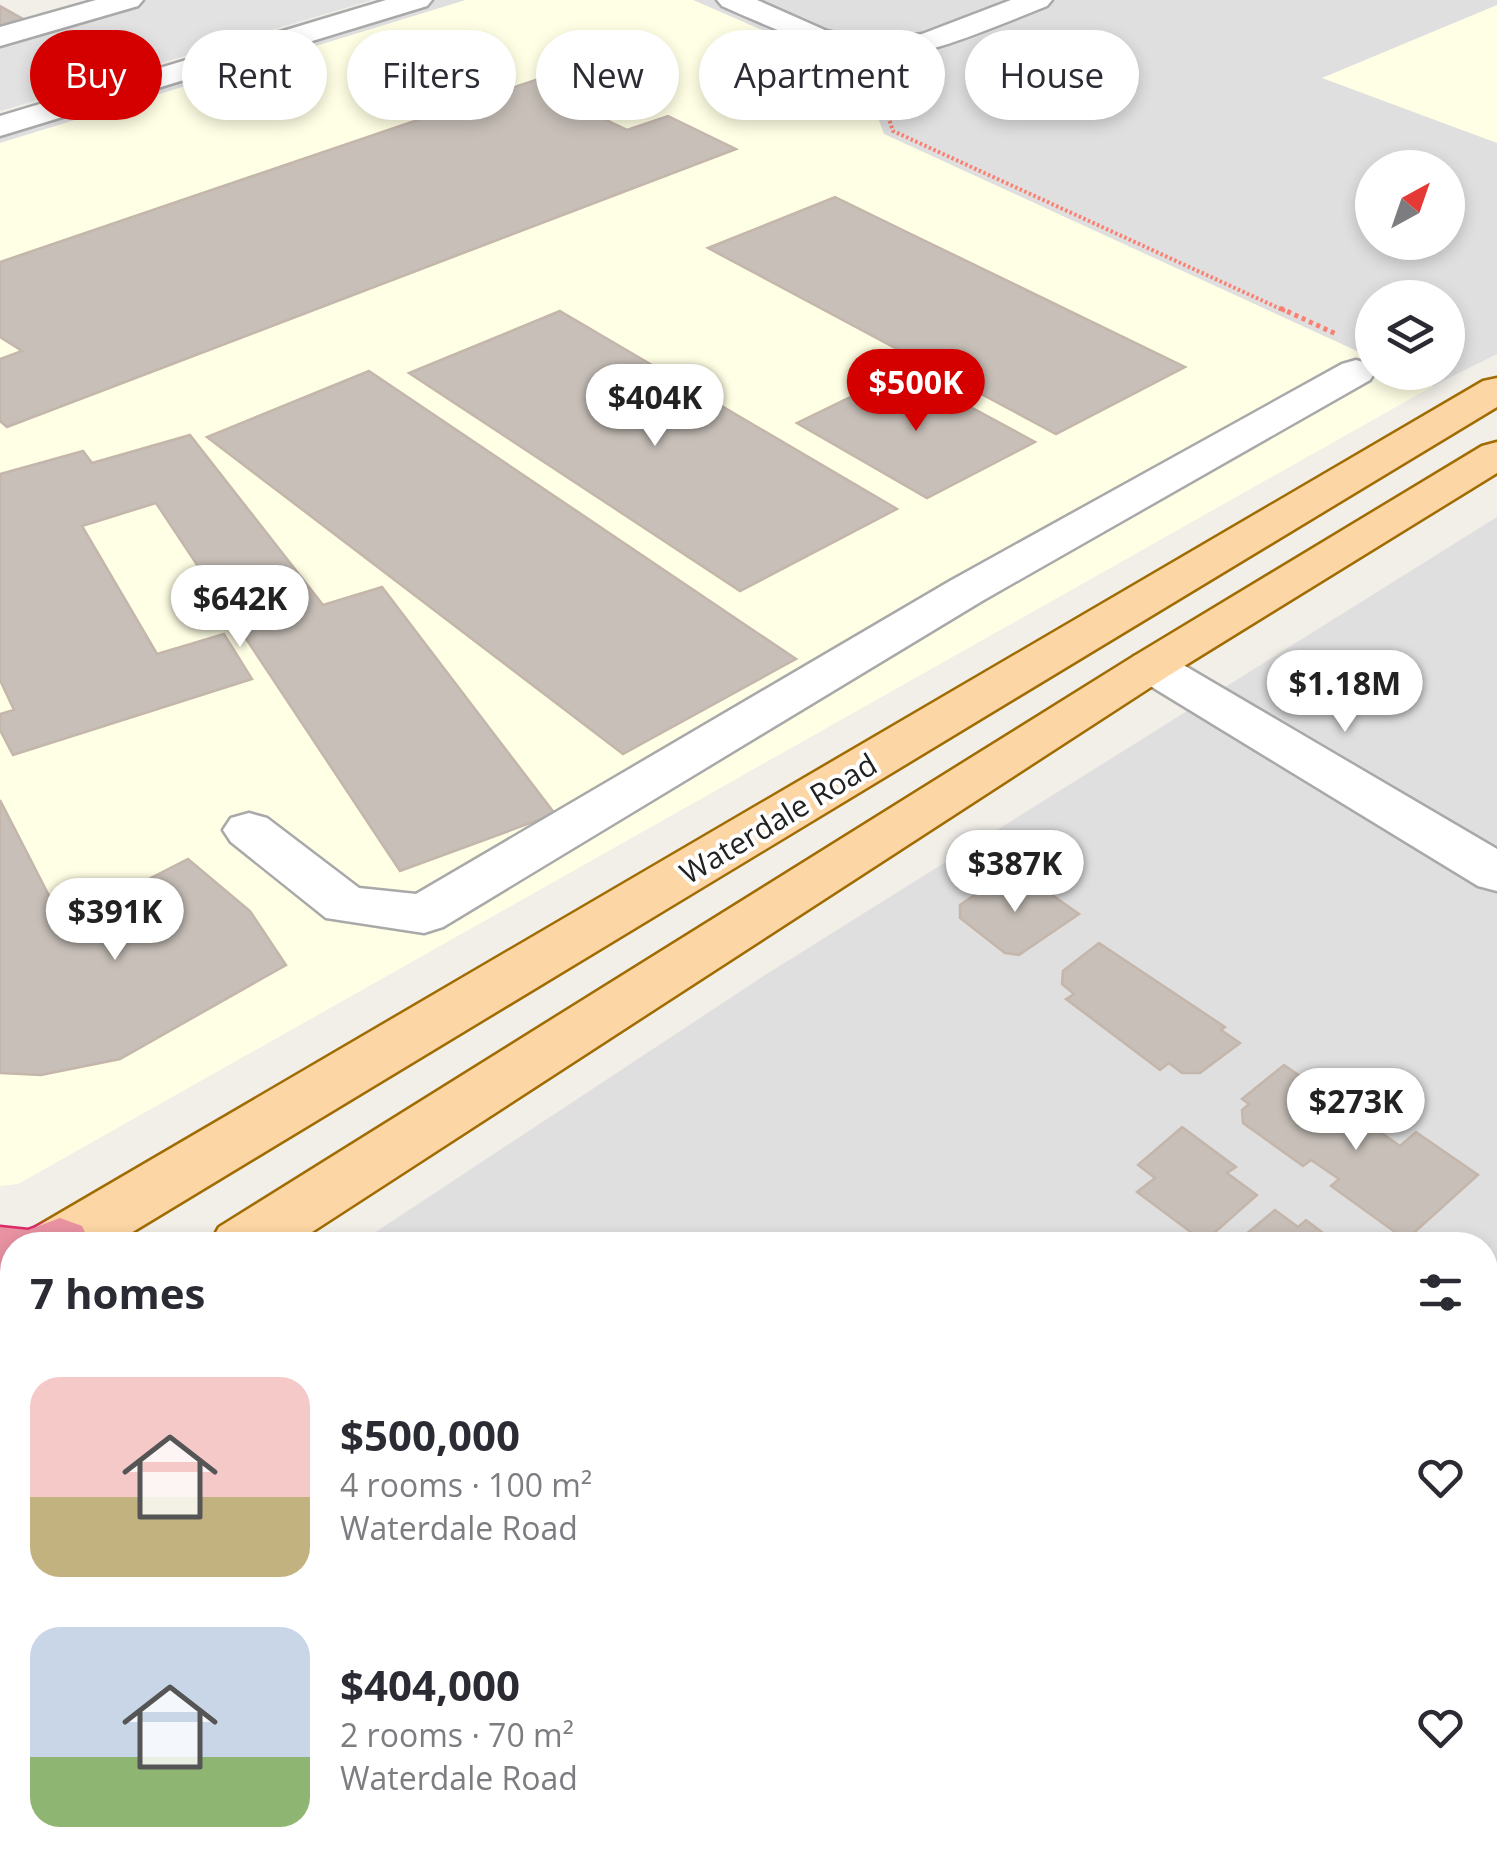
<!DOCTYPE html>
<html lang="en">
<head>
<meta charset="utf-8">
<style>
  body { margin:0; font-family:"Open Sans",sans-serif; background:#f7f7f7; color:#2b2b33; height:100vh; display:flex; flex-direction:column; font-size:38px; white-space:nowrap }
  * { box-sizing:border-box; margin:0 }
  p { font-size:32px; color:#7c7c81 }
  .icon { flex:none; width:55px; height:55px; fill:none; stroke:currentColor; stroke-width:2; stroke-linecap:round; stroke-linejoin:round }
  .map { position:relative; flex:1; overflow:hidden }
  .panel { position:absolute; left:0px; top:1232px; width:1498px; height:642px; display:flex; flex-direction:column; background:#fff; border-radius:40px 40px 0 0; box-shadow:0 5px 15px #0003 }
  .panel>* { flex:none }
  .hud { position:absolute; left:30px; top:30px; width:1438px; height:90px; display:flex; gap:20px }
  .needle { width:65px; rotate:40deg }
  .buttons { position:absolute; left:1355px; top:150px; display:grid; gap:20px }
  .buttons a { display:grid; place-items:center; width:110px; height:110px; border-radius:50%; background:#fff; box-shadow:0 5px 15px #0003; font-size:50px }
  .price { position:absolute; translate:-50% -85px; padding:0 22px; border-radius:35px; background:#fff; color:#222; font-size:32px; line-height:65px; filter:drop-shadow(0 2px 5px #0008) }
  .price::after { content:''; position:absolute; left:50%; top:60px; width:30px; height:22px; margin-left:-15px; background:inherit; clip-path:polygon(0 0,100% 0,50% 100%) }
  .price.on { background:#d40000; color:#fff }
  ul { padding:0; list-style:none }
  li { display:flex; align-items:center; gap:30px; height:250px; padding:0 30px }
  li span { display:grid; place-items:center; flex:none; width:280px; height:200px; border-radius:30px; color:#555 }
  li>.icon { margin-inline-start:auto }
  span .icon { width:120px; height:120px; fill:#fffc; stroke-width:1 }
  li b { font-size:42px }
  h2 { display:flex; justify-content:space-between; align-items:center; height:120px; padding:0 30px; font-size:42px }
  .pill { padding:0 35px; border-radius:45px; background:#fff; box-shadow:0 5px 15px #0003; font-size:35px; line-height:90px }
  .pill.on { background:#d40000; color:#fff }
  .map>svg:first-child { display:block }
</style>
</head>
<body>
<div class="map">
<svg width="1497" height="1874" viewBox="0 0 1497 1874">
  <rect width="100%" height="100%" fill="#f2efe9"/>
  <path fill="#e0dfdf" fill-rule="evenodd" d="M383,0H466L0,143V114Z
    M693,0H1497V354L1433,386L1403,373L1448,372V298H1372V358L883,134L862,74ZM1372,168H1448V242H1372Z
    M1497,517V1874H0V1560L12,1545V1862H1485V1245H356L759,979Z"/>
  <path fill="#ffffe5" d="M466,0H693L862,74L884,134L1372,358V372L1403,373L1433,386L18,1184L0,1186V143Z
    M1497,5V143L1322,78Z"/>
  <path fill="#e2e2e2" d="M144,0H372L0,111V41Z"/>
  <path fill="#c7bfb8" stroke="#c4b6ab" stroke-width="2.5" d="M0,6L23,19L0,26Z
    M544,77L620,115L606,120L627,130L668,116L736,149L7,427L0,421V359L22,351L0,337V262Z
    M835,197L915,236L1185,367L1056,434L708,248Z
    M560,311L897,509L740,591L409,373Z
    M369,371L796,659L623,754L207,437Z
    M904,371L1035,442L927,498L797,423Z
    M190,435L323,605L382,587L555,814L400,871L156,503L82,526L157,654L224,634L252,679L13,755L0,730V714L14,710L0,680V474L83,451L92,463Z
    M0,800L63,923L188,859L250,911L286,965L120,1059L41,1075L0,1073Z
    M1014,882L1035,883L1079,914L1019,955L1005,953L960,918V905L992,883L1002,890Z
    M1099,943L1225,1027L1221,1030L1240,1043L1200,1073H1182L1169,1063L1160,1070L1066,999L1074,994L1062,984L1063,971Z
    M1284,1065L1400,1146L1416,1132L1478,1175L1406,1240L1331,1186L1339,1179L1311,1160L1303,1166L1243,1123L1242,1110L1249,1104L1242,1099Z
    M1182,1127L1236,1167L1227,1173L1257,1195L1204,1242L1137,1192L1155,1178L1138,1165Z
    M1275,1210L1298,1227L1306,1220L1339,1245H1233Z"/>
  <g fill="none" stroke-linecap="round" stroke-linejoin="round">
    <defs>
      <path id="minor" d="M96,0H143L138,6L0,46V27Z
        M386,0H432L427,6L0,136V116Z
        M717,0H757L827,31L869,41L922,34L1011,0H1052L1047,6C890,69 879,76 722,6Z
        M1356,360L1370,364L1375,372L1370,380L982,601L443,927L424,933L326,918L231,842L223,830L231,818L249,813L267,818L359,888L416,894L950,581L1342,364Z
        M1151,651L1168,656L1497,849V891L1478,886L1134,676L1127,666L1134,656Z
        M1485,1629L1497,1634V1710L1485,1705Z
        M922,1862H1009L1004,1874H917Z"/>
      <path id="major" d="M1497,378V407L111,1245H26L36,1227L1483,381Z
        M1497,442V473L1168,676L292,1245H209L219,1227L1134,656L1482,446Z
        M12,1362V1424L0,1428V1366Z"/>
      <path id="highway" d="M60,1218L82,1226L91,1245H12V1277L0,1279V1227L28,1230Z
        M12,1415V1485L0,1490V1419Z"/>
    </defs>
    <use href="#minor" stroke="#a9a9a9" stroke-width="5"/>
    <use href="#major" stroke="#a06b00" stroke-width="5"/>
    <use href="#highway" stroke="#dc2a67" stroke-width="5"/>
    <path stroke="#fa8072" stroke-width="4" stroke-dasharray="2.5 2.5" stroke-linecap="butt" d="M877,83L893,131L1285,311"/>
    <path stroke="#fa8072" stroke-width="5" stroke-dasharray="4 4" stroke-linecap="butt" d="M1280,308L1336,334"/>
    <use href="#minor" fill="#fff" fill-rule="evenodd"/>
    <use href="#major" fill="#fcd6a4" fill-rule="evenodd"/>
    <use href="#highway" fill="#e892a2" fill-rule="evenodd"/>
  </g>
  <g text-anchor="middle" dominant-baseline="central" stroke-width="8" stroke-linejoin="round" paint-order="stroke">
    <g font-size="30" fill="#222" stroke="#fff">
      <text transform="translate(778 818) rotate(-31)">Waterdale Road</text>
    </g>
  </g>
</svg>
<div class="buttons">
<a><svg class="needle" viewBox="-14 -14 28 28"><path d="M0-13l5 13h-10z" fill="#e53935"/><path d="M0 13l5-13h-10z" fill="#7c7c81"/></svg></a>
<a><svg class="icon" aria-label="layers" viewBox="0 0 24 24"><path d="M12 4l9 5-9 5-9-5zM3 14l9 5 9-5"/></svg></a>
</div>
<b class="price on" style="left:916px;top:434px">$500K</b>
<b class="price" style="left:655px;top:449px">$404K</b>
<b class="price" style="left:240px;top:650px">$642K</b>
<b class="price" style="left:1345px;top:735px">$1.18M</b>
<b class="price" style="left:1015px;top:915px">$387K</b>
<b class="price" style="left:115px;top:963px">$391K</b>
<b class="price" style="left:1356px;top:1153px">$273K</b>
<div class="hud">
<a class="pill on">Buy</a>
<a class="pill">Rent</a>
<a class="pill">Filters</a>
<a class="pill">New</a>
<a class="pill">Apartment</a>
<a class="pill">House</a>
</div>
<section class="panel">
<h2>7 homes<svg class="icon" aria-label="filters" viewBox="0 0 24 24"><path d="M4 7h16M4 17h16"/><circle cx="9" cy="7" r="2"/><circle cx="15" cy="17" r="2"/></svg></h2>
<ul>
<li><span style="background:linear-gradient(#f6c9c9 60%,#c2b280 0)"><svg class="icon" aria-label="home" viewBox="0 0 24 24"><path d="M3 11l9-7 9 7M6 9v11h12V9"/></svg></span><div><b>$500,000</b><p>4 rooms · 100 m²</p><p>Waterdale Road</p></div><svg class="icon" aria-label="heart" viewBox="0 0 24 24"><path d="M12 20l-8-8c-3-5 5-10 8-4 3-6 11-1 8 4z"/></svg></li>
<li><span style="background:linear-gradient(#c9d6e8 65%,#8fb573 0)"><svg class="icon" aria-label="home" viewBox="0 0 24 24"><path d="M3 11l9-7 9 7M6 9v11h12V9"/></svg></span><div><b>$404,000</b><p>2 rooms · 70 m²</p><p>Waterdale Road</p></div><svg class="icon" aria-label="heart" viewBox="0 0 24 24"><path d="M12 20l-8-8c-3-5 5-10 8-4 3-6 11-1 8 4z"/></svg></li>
</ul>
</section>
</div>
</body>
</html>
